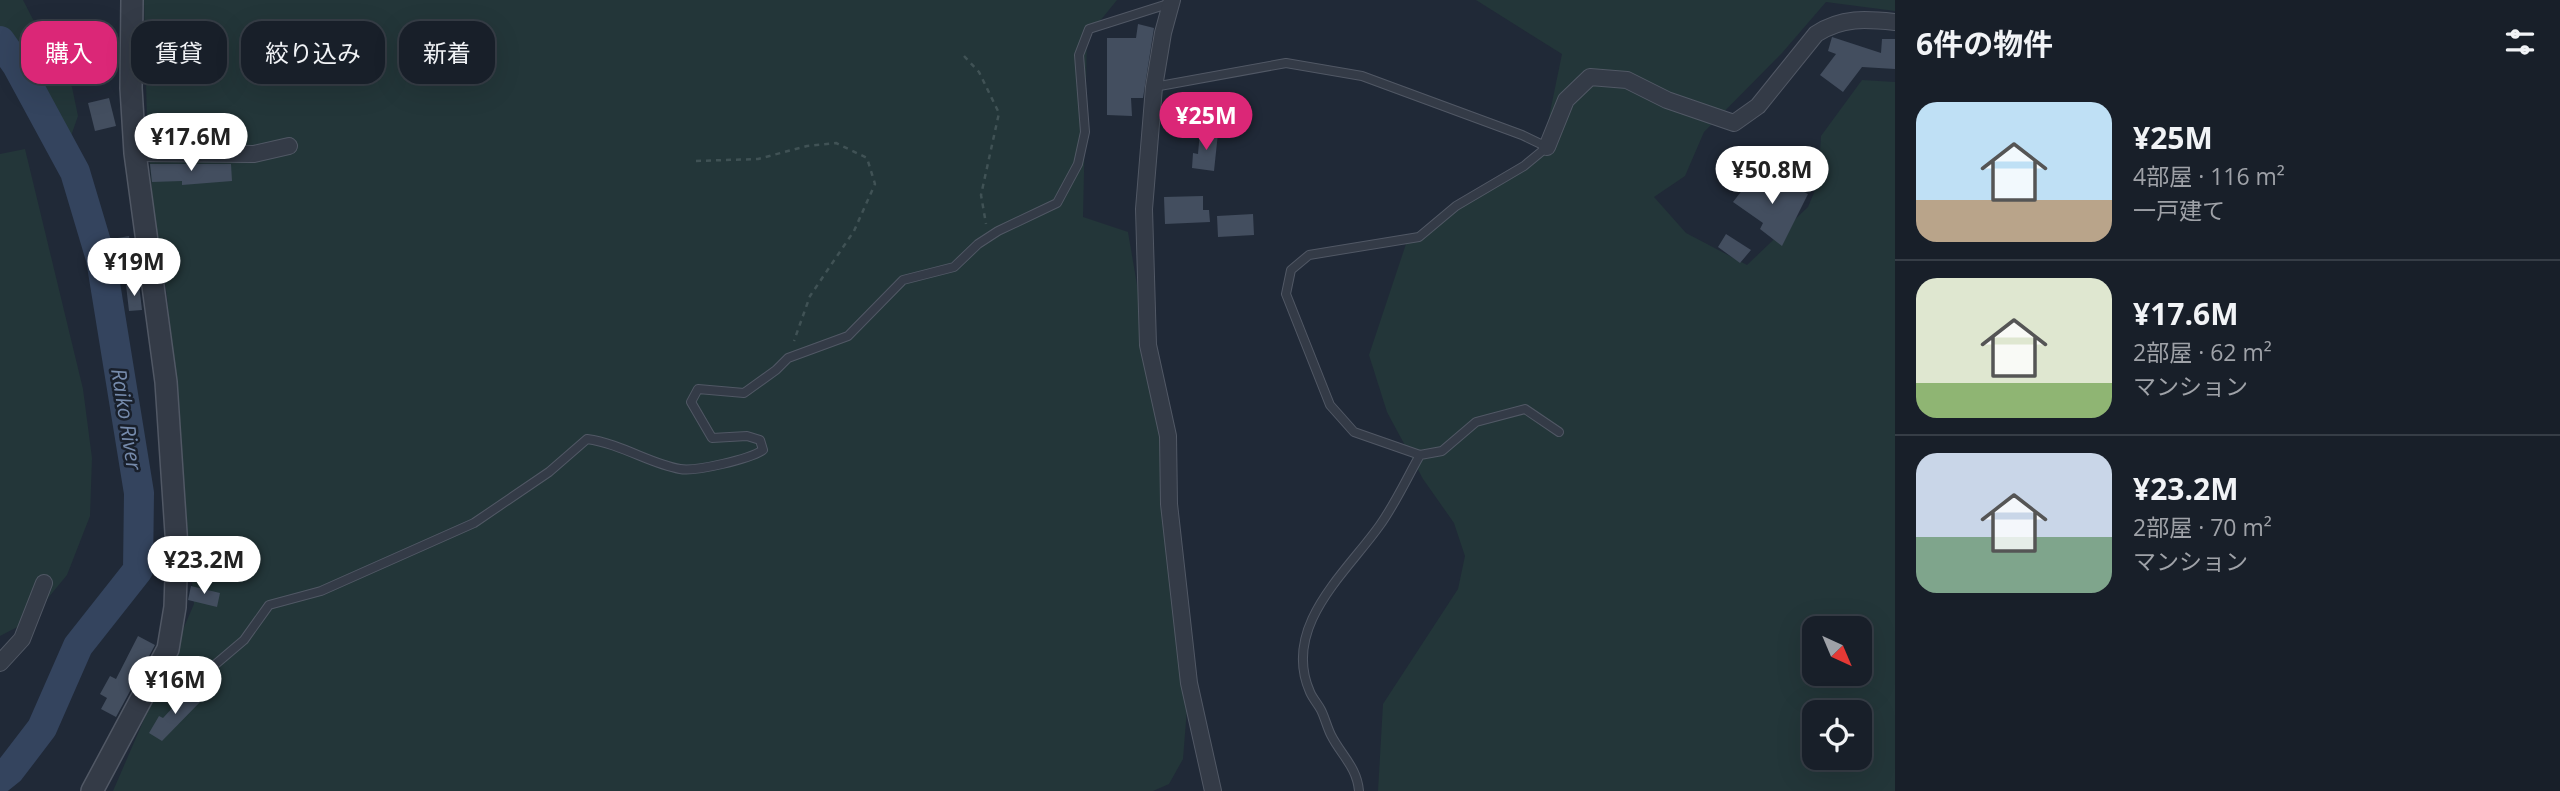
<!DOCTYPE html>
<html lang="ja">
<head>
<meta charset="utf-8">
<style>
  body { margin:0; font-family:"Open Sans","Noto Sans JP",sans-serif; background:#212731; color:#f1f3f6; height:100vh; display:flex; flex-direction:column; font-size:26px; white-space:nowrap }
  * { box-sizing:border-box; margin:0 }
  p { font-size:23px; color:#9fa2a8 }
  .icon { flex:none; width:38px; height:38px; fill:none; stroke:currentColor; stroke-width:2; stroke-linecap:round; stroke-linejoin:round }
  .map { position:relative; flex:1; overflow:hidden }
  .sheet { display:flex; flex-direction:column; background:#181f29; width:665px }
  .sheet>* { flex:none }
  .top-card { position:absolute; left:21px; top:21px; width:665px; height:63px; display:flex; gap:14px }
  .needle { width:46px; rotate:136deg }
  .tools { position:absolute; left:1802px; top:616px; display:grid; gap:14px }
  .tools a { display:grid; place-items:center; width:70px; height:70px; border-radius:14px; background:#181f29; box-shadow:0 7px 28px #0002,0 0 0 2px #363d46; font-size:35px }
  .price { position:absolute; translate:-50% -60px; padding:0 16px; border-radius:24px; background:#fff; color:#222; font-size:23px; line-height:46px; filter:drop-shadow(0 2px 4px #0008) }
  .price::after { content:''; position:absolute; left:50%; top:42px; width:21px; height:16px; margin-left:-10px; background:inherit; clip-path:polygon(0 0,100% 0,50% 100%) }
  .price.active { background:#db2777; color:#fff }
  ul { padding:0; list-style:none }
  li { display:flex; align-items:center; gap:21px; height:175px; padding:0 21px }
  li+li { border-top:2px solid #363d46 }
  li span { display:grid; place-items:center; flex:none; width:196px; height:140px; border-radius:21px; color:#555 }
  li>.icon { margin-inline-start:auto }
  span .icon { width:84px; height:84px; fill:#fffc; stroke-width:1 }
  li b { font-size:30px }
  h2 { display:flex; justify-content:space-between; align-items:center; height:84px; padding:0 21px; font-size:30px }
  .chip { padding:0 24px; border-radius:21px; background:#181f29; box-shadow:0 7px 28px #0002,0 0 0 2px #363d46; font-size:24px; line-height:63px }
  .chip.active { background:#db2777; color:#fff }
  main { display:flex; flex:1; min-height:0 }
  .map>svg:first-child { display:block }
</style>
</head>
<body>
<main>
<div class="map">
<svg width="1895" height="791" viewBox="0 0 1895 791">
  <rect width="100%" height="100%" fill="#202937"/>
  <path fill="#233639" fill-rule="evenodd" d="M0,0H23L56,64L72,87L78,116L71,136L63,137L49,120L35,112L13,55L0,45Z
    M144,0H1117L1087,37L1083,217L1128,232L1152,373L1189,683L1183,759L1169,784L1153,791H113L194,604L167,296L153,206L147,121Z
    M1476,0H1895V11L1826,2L1782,53L1704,132L1685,176L1654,197L1686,233L1747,265L1808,207L1818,183L1821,136L1862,80L1895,82V791H1378L1383,704L1458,589L1465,556L1454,523L1423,479L1387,412L1369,355L1408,238L1542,151L1562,54ZM1815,628H1860V674H1815ZM1815,712H1860V758H1815Z
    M25,149L83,389L92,458L90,516L67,575L29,621L0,636V154Z"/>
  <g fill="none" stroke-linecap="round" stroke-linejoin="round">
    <path stroke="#34445e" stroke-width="30" d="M0,41L17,65L75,172L101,259L139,493L138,570L78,646L42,728L10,770L0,778"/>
  </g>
  <path fill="#434e5f" d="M1138,24L1154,28L1143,98H1131L1132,116L1107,115V38H1136Z
    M1832,37L1881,53L1882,39H1895V69L1862,67L1843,92L1820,75L1836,54L1828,51Z
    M109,98L116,126L95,131L88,103Z
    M1200,131L1218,133L1214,171L1192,168L1193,153L1198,154Z
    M150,164H231L232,181L182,185V181L152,182Z
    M1760,171L1780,187L1782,181L1808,194L1782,246L1760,229L1763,223L1733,202L1747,184L1751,186Z
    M1203,196V210H1209L1210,222L1165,224L1164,197Z
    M1253,214L1254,235L1218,237L1217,216Z
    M1726,234L1751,250L1740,263L1718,247Z
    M129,236L136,278L119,281L112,239Z
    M139,284L142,310L129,311L126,285Z
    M191,586L220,593L217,607L188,600Z
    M138,636L155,645L116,717L101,709L107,698L100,694L110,676L116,679Z
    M189,690L201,701L162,741L149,733L159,716L163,718Z"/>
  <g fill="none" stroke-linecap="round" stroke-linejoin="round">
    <defs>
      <path id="service" d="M1154,87L1286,63L1362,76L1522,135L1547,147L1524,166L1456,206L1419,237L1309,255L1291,270L1286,294L1330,405L1354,432L1420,455L1442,451L1476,422L1525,409L1559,432
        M151,688L204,674L244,640L269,605L321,591L474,523L549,472L587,439C622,444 650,464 680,469C695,472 750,459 763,450L760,440L747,436L712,438L691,402L698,389L744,393L776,370L788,358L848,336L903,280L954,267L978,244L998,231L1057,203L1078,164L1085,132L1079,55L1089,29L1171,3
        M1359,791C1357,767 1341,755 1331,735C1327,727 1325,718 1321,710C1318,704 1313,699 1310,692C1281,626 1347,572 1380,525C1395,504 1407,478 1420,455"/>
      <path id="minor" d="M1172,0L1163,33L1154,87L1144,209L1148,345L1168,436L1169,504L1189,683L1213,791
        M1547,147L1566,100L1590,77L1627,80L1667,100L1734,123L1758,106L1816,34C1842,17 1866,19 1895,22
        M135,153L254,154L289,146
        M0,663L22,639L44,583"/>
      <path id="tertiary" d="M92,791L168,649L175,607L177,548L166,382L135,153L131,88L132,0"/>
    </defs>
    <use href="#service" stroke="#515865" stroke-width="10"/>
    <use href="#minor" stroke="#515865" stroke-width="18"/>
    <use href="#tertiary" stroke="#515865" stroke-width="24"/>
    <path stroke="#405255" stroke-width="2.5" stroke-dasharray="5 5" stroke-linecap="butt" d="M964,56L979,72L999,113L981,195L986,224
      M696,161L758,159L807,146L836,143L867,158L875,184L854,231L810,296L794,341"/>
    <use href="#service" stroke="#343b47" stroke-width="8"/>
    <use href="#minor" stroke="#343b47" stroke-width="16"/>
    <use href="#tertiary" stroke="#343b47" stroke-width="21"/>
  </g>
  <g text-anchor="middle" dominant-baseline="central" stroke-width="5" stroke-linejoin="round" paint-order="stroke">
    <g font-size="21" font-style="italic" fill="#768bac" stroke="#19202c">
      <text transform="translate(127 419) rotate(81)">Raiko River</text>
    </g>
  </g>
</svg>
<div class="tools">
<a><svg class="needle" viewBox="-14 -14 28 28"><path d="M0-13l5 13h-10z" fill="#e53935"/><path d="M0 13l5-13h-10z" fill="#9fa2a8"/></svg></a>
<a><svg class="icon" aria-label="locate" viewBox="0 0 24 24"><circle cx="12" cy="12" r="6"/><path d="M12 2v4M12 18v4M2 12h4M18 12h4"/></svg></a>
</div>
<b class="price active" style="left:1206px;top:152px">¥25M</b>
<b class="price" style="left:191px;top:173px">¥17.6M</b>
<b class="price" style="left:1772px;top:206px">¥50.8M</b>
<b class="price" style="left:134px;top:298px">¥19M</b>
<b class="price" style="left:204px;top:596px">¥23.2M</b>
<b class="price" style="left:175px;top:716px">¥16M</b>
<div class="top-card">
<a class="chip active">購入</a>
<a class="chip">賃貸</a>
<a class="chip">絞り込み</a>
<a class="chip">新着</a>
</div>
</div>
<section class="sheet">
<h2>6件の物件<svg class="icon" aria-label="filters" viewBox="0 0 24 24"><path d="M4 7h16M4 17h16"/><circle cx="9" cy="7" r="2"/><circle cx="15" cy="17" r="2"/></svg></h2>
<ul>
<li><span style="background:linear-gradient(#bfe0f5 70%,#b9a48a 0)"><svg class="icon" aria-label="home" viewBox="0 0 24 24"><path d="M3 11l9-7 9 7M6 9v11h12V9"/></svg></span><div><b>¥25M</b><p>4部屋 · 116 m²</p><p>一戸建て</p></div></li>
<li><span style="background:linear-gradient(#dfe7d0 75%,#8fb573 0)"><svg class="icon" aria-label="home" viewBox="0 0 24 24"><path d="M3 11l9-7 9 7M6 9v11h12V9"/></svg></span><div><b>¥17.6M</b><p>2部屋 · 62 m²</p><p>マンション</p></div></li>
<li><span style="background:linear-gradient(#c9d6e8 60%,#7fa58c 0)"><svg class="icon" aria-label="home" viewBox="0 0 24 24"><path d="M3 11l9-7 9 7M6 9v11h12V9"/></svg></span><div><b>¥23.2M</b><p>2部屋 · 70 m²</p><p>マンション</p></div></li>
</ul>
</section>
</main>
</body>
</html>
